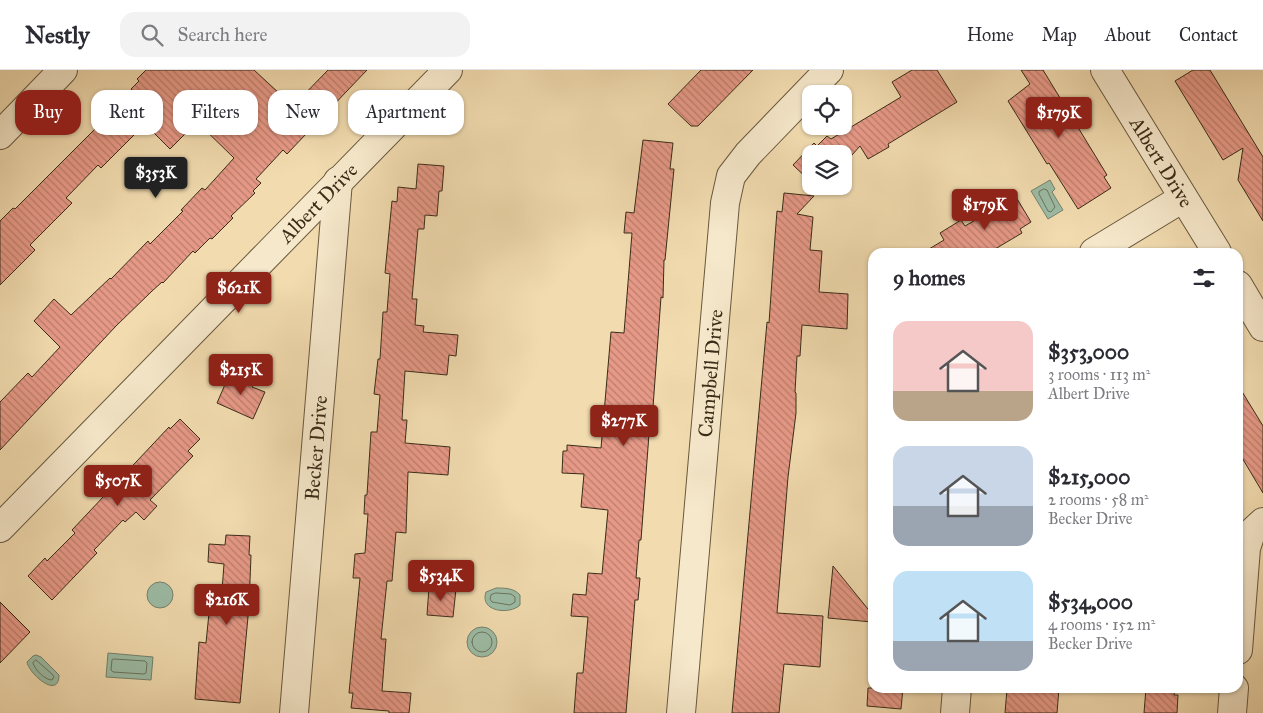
<!DOCTYPE html>
<html lang="en">
<head>
<meta charset="utf-8">
<style>
  body { margin:0; font-family:"IM FELL Great Primer",serif; background:#f2f2f3; color:#2b2b33; height:100vh; display:flex; flex-direction:column; font-size:19px; white-space:nowrap }
  * { box-sizing:border-box; margin:0 }
  p { font-size:16px; color:#7c7c81 }
  .icon { flex:none; width:28px; height:28px; fill:none; stroke:currentColor; stroke-width:2; stroke-linecap:round; stroke-linejoin:round }
  .map { position:relative; flex:1; overflow:hidden }
  .side { position:absolute; left:868px; top:178px; width:375px; height:445px; display:flex; flex-direction:column; background:#fff; border-radius:15px; box-shadow:0 1px 4px #0004 }
  .side>* { flex:none }
  .hud { position:absolute; left:15px; top:20px; width:475px; height:45px; display:flex; gap:10px }
  .buttons { position:absolute; left:802px; top:15px; display:grid; gap:10px }
  .buttons a { display:grid; place-items:center; width:50px; height:50px; border-radius:10px; background:#fff; box-shadow:0 1px 4px #0004; font-size:25px }
  .price { position:absolute; translate:-50% -42px; padding:0 11px; border-radius:5px; background:#8f2418; color:#fff; font-size:16px; line-height:32px; filter:drop-shadow(0 1px 2px #0008) }
  .price::after { content:''; position:absolute; left:50%; top:30px; width:15px; height:11px; margin-left:-8px; background:inherit; clip-path:polygon(0 0,100% 0,50% 100%) }
  .price.current { background:#222; color:#fff }
  ul { padding:0; list-style:none }
  li { display:flex; align-items:center; gap:15px; height:125px; padding:0 25px }
  li span { display:grid; place-items:center; flex:none; width:140px; height:100px; border-radius:15px; color:#555 }
  li>.icon { margin-inline-start:auto }
  span .icon { width:60px; height:60px; fill:#fffc; stroke-width:1 }
  li b { font-size:21px }
  h2 { display:flex; justify-content:space-between; align-items:center; height:60px; padding:0 25px; font-size:21px }
  .tag { padding:0 18px; border-radius:15px; background:#fff; box-shadow:0 1px 4px #0004; font-size:18px; line-height:45px }
  .tag.current { background:#8f2418; color:#fff }
  header { display:flex; align-items:center; gap:30px; box-sizing:border-box; height:70px; padding:0 25px; background:#fff; border-bottom:1px solid #e1e1e2 }
  header strong { font-size:24px }
  nav { display:flex; gap:28px; margin-inline-start:auto; font-size:18px }
  .search { width:350px; height:45px; background:#f2f2f3; display:flex; align-items:center; gap:12px; box-sizing:border-box; padding:0 18px; border-radius:15px; color:#7c7c81; font-size:19px }
  .map>svg:first-child { display:block }
</style>
</head>
<body>
<header>
<strong>Nestly</strong>
<div class="search"><svg class="icon" aria-label="search" viewBox="0 0 24 24"><circle cx="10" cy="10" r="6"/><path d="M15 15l6 6"/></svg>Search here</div>
<nav><a>Home</a><a>Map</a><a>About</a><a>Contact</a></nav>
</header>
<div class="map">
<svg width="1263" height="643" viewBox="0 0 1263 643">
  <defs>
    <pattern id="building-back-hatch" width="6" height="6" patternUnits="userSpaceOnUse" patternTransform="scale(1.25)"><rect width="6" height="6" fill="#e79987"/><path d="M-1 5l2 2M0 0l6 6M5-1l2 2" fill="none" stroke="#bc7d6d"/></pattern>
  </defs>
  <rect width="100%" height="100%" fill="#f1dbaf"/>
  <filter id="stains"><feTurbulence type="fractalNoise" baseFrequency=".004" numOctaves="4"/><feColorMatrix values="0 0 0 0 .2 0 0 0 0 .09 0 0 0 0 .02 0 0 0 .5 -.17"/></filter>
  <radialGradient id="worn" r=".72"><stop offset=".6" stop-color="#630" stop-opacity="0"/><stop offset="1" stop-color="#630" stop-opacity=".3"/></radialGradient>
  <path fill="#9cbca5" stroke="#75826d" d="M1050,110L1055,119L1052,122L1063,140L1048,149L1031,121Z
    M147 525a13 13 0 1 1 26 0a13 13 0 1 1-26 0Z
    M496,518C505,518 514,518 520,525V535C510,545 479,542 486,522Z
    M467 572a15 15 0 1 1 30 0a15 15 0 1 1-30 0Z
    M108,583L153,587L151,610L106,607Z
    M36,585L41,587L59,605C59,630 29,604 27,592L33,586Z"/>
  <g fill="none" stroke-linecap="round" stroke-linejoin="round">
    <path stroke="#6b745e" stroke-width="1" d="M1044,119L1047,120L1055,137L1051,142L1048,141L1039,124V122Z
      M496,523L511,524L515,527V532L510,535L492,532L490,529L491,525Z
      M472 572a10 10 0 1 1 20 0a10 10 0 1 1-20 0Z
      M114,589L145,591L147,593L146,603L144,604L113,602L111,600L112,590Z
      M36,590L52,604L54,607L52,610C45,610 35,600 33,593Z"/>
  </g>
  <path fill="url(#building-back-hatch)" stroke="#3a2c18" d="M146,0H254L293,36L328,0H367L287,84L283,80L256,109L261,113L253,121L255,123L231,146L233,148L212,169L210,168L195,183L193,181L163,213L162,212L151,222L116,256L0,380V332L28,303L32,307L60,277L34,251L54,229L71,245L110,208L111,209L148,171L150,174L183,141L181,140L202,118L205,120L234,88L197,52L170,79L145,54L101,98L98,95L66,128L72,133L30,175L35,180L0,215V151L13,138L15,139L106,48L108,50L135,23L131,19L139,11L137,9Z
    M701,0H753L698,56H691L668,34Z
    M912,0H937L957,32L888,74L889,77L868,89L860,76L844,94V84H811V112L793,95L814,73L817,76L827,66L831,69L901,27L892,12Z
    M1021,0H1043L1107,105L1104,107L1111,118L1078,139L1049,93L1047,94L1008,31L1030,14Z
    M1193,0H1210L1263,87V151L1238,110L1243,78L1223,90L1175,11Z
    M643,70L673,73L670,99H674L665,190H664L663,228L661,227L652,351H650L641,470H639L636,508H640L638,530H635L626,643H574L577,603H583L588,547L571,546L573,524L586,525L588,503L602,504L608,440L581,437L584,404L562,403L563,381H567V375L601,378L611,262L624,263L632,163H624L626,142L634,143Z
    M418,94L444,96L442,121H439L437,146L425,145L424,159H418L412,229H417L415,255L424,256L423,262L458,265L456,286L449,285L447,305L405,301L402,350H407L405,373L450,377L448,405L408,402L406,463L396,462L392,511H387L381,569H386L382,621L411,623L409,643H389V641L351,638L353,623H349L360,508H353L355,484L365,483L368,444H364L365,425H367L371,362H377L380,325L374,324L378,289H380L383,242H387L390,204L385,203L392,131L397,132L398,117L416,119Z
    M784,123L814,126L797,144L813,147L810,180L822,181L819,222L848,224L847,259L802,255L800,286H797L795,322L796,323V343L788,407L777,543L823,546L820,597L784,594L779,643H732L767,252L769,253L775,167L777,141L782,142Z
    M1016,127L1031,152L1020,159L1022,163L990,182H924L944,170L940,163L961,150L965,156Z
    M230,303L254,313L252,317L265,322L253,349L217,333Z
    M1238,315L1263,356V423L1238,381Z
    M180,349L200,369L188,381L193,386L150,430L157,436L144,450L136,442L125,452L123,450L94,480L97,483L52,530L28,506L45,488L47,491L75,463L72,460L169,357L170,359Z
    M226,465L250,466L249,485H251L249,536L240,633L195,629L199,572L206,573L210,533L221,534L224,494L208,492L209,474L225,475Z
    M833,496L872,544V552L828,548Z
    M429,517L456,519L453,547L427,545Z
    M0,532L30,562L0,593Z
    M868,618H903L901,639L867,636Z
    M1014,618H1059L1057,643H1005L1007,619H1014Z
    M1146,618H1175L1174,625H1178L1177,643H1144Z"/>
  <g fill="none" stroke-linecap="round" stroke-linejoin="round">
    <defs>
      <g id="minor">
        <path id="s1" d="M1105,0L1217,182"/>
        <path d="M0,65L63,0"/>
        <path d="M1094,182L1183,128"/>
        <path d="M1238,215L1263,257"/>
        <path id="s2" d="M0,458L448,0"/>
        <path d="M1238,580L1246,478L1251,463L1263,452"/>
        <path id="s3" d="M294,643L338,111"/>
        <path id="s4" d="M681,643L725,133L731,106L748,84L829,0"/>
        <path d="M955,643L957,618"/>
        <path d="M1232,643L1234,618"/>
      </g>
    </defs>
    <use href="#minor" stroke="#68583e" stroke-width="30"/>
    <use href="#minor" stroke="#f6e8cb" stroke-width="28"/>
  </g>
  <g text-anchor="middle" dominant-baseline="central" stroke-width="4.5" stroke-linejoin="round" paint-order="stroke">
    <g font-size="20" fill="#3a2c18" stroke="#f6e8cb">
      <text stroke="none"><textPath href="#s1" startOffset="108">Albert Drive</textPath></text>
      <text stroke="none"><textPath href="#s2" startOffset="455">Albert Drive</textPath></text>
      <text stroke="none"><textPath href="#s4" startOffset="341">Campbell Drive</textPath></text>
      <text stroke="none"><textPath href="#s3" startOffset="266">Becker Drive</textPath></text>
    </g>
  </g>
  <rect width="100%" height="100%" filter="url(#stains)"/>
  <rect width="100%" height="100%" fill="url(#worn)"/>
</svg>
<div class="buttons">
<a><svg class="icon" aria-label="locate" viewBox="0 0 24 24"><circle cx="12" cy="12" r="6"/><path d="M12 2v4M12 18v4M2 12h4M18 12h4"/></svg></a>
<a><svg class="icon" aria-label="layers" viewBox="0 0 24 24"><path d="M12 4l9 5-9 5-9-5zM3 14l9 5 9-5"/></svg></a>
</div>
<b class="price" style="left:1059px;top:69px">$179K</b>
<b class="price current" style="left:156px;top:129px">$353K</b>
<b class="price" style="left:985px;top:161px">$179K</b>
<b class="price" style="left:239px;top:244px">$621K</b>
<b class="price" style="left:241px;top:326px">$215K</b>
<b class="price" style="left:624px;top:377px">$277K</b>
<b class="price" style="left:118px;top:437px">$507K</b>
<b class="price" style="left:441px;top:532px">$534K</b>
<b class="price" style="left:227px;top:556px">$216K</b>
<div class="hud">
<a class="tag current">Buy</a>
<a class="tag">Rent</a>
<a class="tag">Filters</a>
<a class="tag">New</a>
<a class="tag">Apartment</a>
</div>
<section class="side">
<h2>9 homes<svg class="icon" aria-label="filters" viewBox="0 0 24 24"><path d="M4 7h16M4 17h16"/><circle cx="9" cy="7" r="2"/><circle cx="15" cy="17" r="2"/></svg></h2>
<ul>
<li><span style="background:linear-gradient(#f6c9c9 70%,#b9a48a 0)"><svg class="icon" aria-label="home" viewBox="0 0 24 24"><path d="M3 11l9-7 9 7M6 9v11h12V9"/></svg></span><div><b>$353,000</b><p>3 rooms · 113 m²</p><p>Albert Drive</p></div></li>
<li><span style="background:linear-gradient(#c9d6e8 60%,#9aa5b1 0)"><svg class="icon" aria-label="home" viewBox="0 0 24 24"><path d="M3 11l9-7 9 7M6 9v11h12V9"/></svg></span><div><b>$215,000</b><p>2 rooms · 58 m²</p><p>Becker Drive</p></div></li>
<li><span style="background:linear-gradient(#bfe0f5 70%,#9aa5b1 0)"><svg class="icon" aria-label="home" viewBox="0 0 24 24"><path d="M3 11l9-7 9 7M6 9v11h12V9"/></svg></span><div><b>$534,000</b><p>4 rooms · 152 m²</p><p>Becker Drive</p></div></li>
</ul>
</section>
</div>
</body>
</html>
